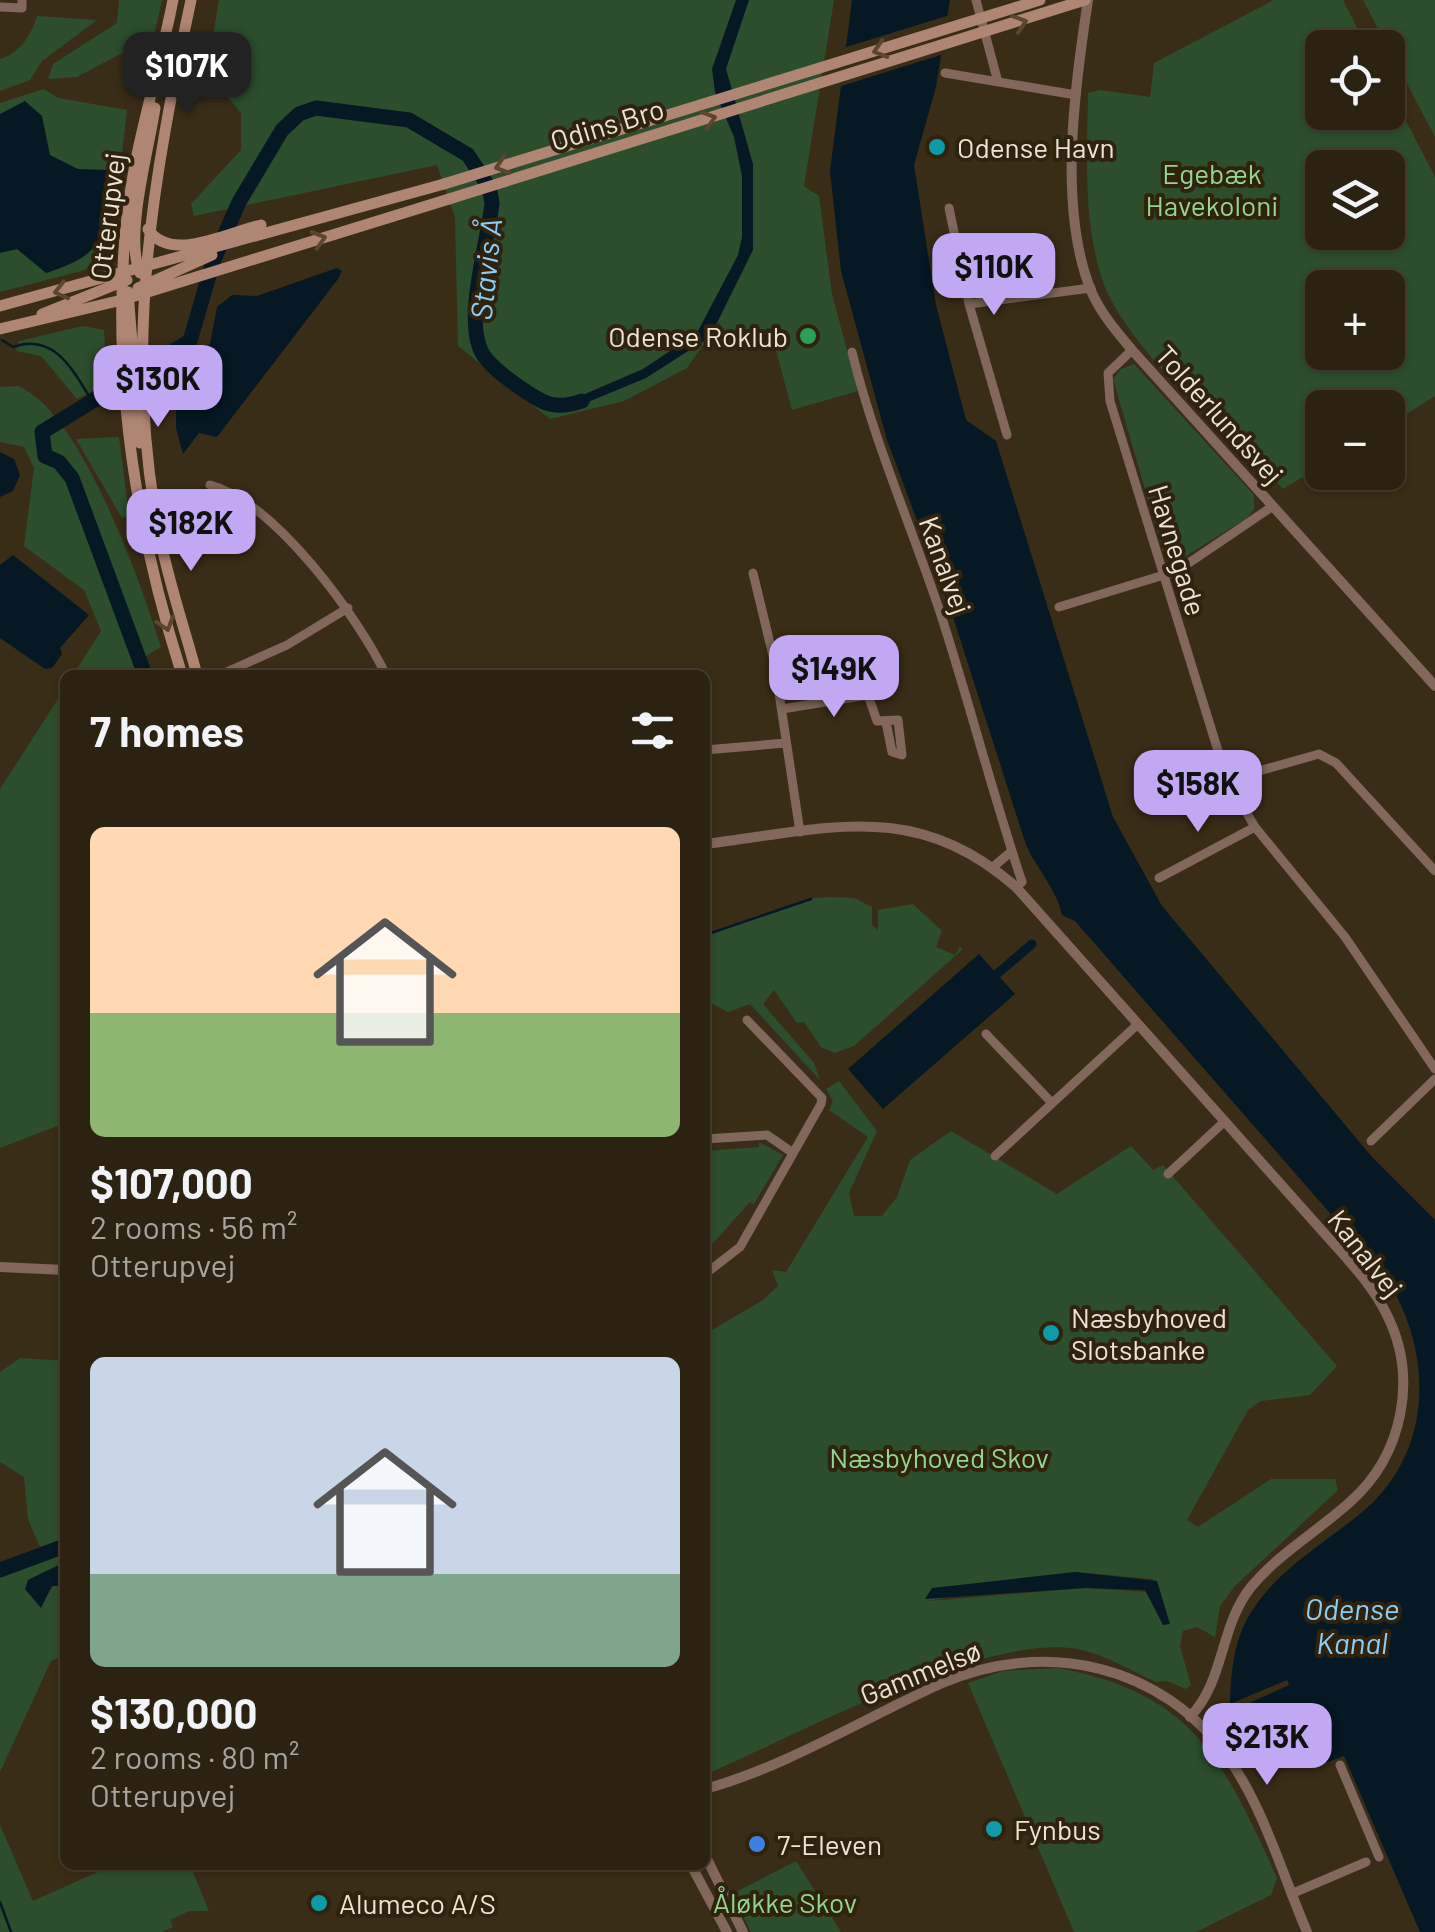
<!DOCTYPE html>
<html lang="en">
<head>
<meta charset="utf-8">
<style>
  body { margin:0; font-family:Barlow,sans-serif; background:#342a1a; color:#f1f3f6; height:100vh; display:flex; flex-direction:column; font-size:38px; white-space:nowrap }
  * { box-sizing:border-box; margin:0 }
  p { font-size:32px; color:#a6a49f }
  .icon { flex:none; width:55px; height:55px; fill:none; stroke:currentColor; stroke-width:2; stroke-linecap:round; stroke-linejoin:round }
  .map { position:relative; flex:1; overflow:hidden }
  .details { position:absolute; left:60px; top:670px; width:650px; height:1200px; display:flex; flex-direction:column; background:#2c2211; border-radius:15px; box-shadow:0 2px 8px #0004,0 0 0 2px #483f31 }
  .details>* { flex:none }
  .fabs { position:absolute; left:1305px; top:30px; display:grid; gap:20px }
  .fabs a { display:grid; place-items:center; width:100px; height:100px; border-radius:15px; background:#2c2211; box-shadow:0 2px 8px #0004,0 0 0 2px #483f31; font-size:50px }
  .price { position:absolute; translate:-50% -85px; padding:0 22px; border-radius:20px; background:#c1a8f3; color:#111; font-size:32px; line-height:65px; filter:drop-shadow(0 2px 5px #0008) }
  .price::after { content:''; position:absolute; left:50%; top:60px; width:30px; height:22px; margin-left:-15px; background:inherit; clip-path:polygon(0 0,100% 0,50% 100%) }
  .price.active { background:#222; color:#fff }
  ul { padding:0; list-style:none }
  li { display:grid; align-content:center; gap:20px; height:530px; padding:0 30px }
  li span { display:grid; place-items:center; height:310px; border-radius:15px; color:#555 }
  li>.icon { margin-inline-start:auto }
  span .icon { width:180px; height:180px; fill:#fffc; stroke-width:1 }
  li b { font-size:42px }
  h2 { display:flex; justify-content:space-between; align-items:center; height:120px; padding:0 30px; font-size:42px }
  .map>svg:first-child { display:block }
</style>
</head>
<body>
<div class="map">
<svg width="1435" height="1932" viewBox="0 0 1435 1932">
  <rect width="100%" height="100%" fill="#3a2d17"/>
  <path fill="#2c4e2d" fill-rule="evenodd" d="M119,0H162L154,36L77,77L48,79L53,64L117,23Z
    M219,0H834L804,186L819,196L832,294L858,391L792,410L770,328L726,338L719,322L687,368L624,401L550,419L458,346L455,217L437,165L194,216L191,204L241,150V113C204,71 210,54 219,0Z
    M1274,0H1343L1367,47L1322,48V112H1388V86L1435,177V396L1388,426V408H1322V465L1283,489L1262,467L1258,472C1213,422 1119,337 1101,276C1083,217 1087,153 1088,93L1100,90L1150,97L1154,63ZM1322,168H1388V232H1322ZM1322,288H1388V352H1322Z
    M1363,0H1435V137Z
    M37,16L97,20L42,61L30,80L0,91V59C19,54 32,34 37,16Z
    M44,89L58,98L127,110L112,241L85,270L0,292V103Z
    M83,326L104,330L107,384L77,399L41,356L16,351L19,341Z
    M1134,364L1254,495V509L1247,518L1176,562L1165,558L1113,379L1121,369Z
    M18,386C81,411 141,584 161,647L139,660L145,675H73L101,631L84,590L24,546L34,468L24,447L0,442V387Z
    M119,437L129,515L122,518L76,439Z
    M65,688V1123L0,1148V789Z
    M831,897L854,898L872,907V925L878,930V910L913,904L942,931L936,947L955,955L960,946L962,950L854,1046L835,1053L821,1047L804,1022L797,1023L774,990L763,1004L814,1063L820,1080L750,1004L728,1012L705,1000V935L813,898Z
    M839,1081L877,1131L849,1193L854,1216H882L897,1197L910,1160L951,1131L1057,1194L1131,1146L1153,1170L1163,1165L1337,1366L1310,1395L1261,1401L1248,1410L1187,1520L1198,1527L1271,1479H1335L1338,1490L1235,1586L1220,1606L1215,1637L1197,1627L1183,1631L1180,1646L1191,1685L1186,1689L1167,1681L1156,1682C1132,1671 1104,1654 1078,1649C982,1633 797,1735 705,1775V1334L763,1300L778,1286L772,1270L786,1272L868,1137L829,1110L833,1101L826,1089ZM1075,1572L1153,1579L1148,1592L1085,1588L929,1601Z
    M759,1142L783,1155L754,1204L750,1202L705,1252V1151L759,1147Z
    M20,1358L65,1361V1539L40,1547L28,1519L24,1477L0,1462V1372Z
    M65,1551V1562L28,1580L48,1593L55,1584L65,1586V1655L51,1661L0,1772V1575Z
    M1057,1668C1194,1692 1224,1762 1277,1878L1271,1895L1196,1932H1074L968,1683L1003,1671Z
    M0,1825L33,1901L113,1865H190L209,1911H189L170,1920L173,1927L162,1932H0Z
    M796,1861L841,1932H751L732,1894Z"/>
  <path fill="#051823" d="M736,0H749L726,69L753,164V250L710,337L646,378L564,412V403L643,369L697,333L738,255L742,237V176L734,137L715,92L712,69Z
    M852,0H950L936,87L914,165L936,305L966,420L996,441L1113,817L1162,906L1372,1157L1435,1220V1932H1420L1344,1756L1325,1763L1236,1724L1232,1711L1289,1685L1287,1680L1230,1704C1231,1670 1234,1636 1254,1608C1282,1565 1331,1540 1369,1506C1435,1445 1432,1346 1384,1275L1075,921L1062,915C1058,892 1036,867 1026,845L953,617L887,440L841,271L830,171Z
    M25,101L42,116L50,155L78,169L108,170C104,233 112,252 46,273L17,249L0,253V114Z
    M337,268L342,271L338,279L217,437L199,433L183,454L176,428V389L210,344L217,307L232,295L257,296Z
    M0,452L14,459L20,475L13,491L0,497Z
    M13,555L89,615L60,648L62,654L52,668L45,669L0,638V565Z
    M979,954L1015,994L883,1109L848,1069Z
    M65,1562V1586H52L41,1608L25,1589L28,1580Z
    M1075,1572L1157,1581L1170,1624L1163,1625L1145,1590L1085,1588L925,1599L932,1588Z"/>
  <path fill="#3a2d17" d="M953,14L947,53L835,88L840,49Z"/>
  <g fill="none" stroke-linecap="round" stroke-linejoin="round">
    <path stroke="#051823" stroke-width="2.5" d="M2,340L13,347C54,332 73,370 92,401
      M705,935L811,899
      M0,1902L11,1932"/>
    <path stroke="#051823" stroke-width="9" d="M997,974L1032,944"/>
    <path stroke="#051823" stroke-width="15" d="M145,675L72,478L59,462L45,456L42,432L190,341L213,262L239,202L282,130L299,114L316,108L409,120L468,155L489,187L492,203C488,243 462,324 484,356C493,369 507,378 519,387C543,403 553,411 582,401
      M0,1570L65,1546"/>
    <path stroke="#81675c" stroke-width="9" d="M976,0L998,82
      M0,7L22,8V0
      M945,73L1076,95
      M949,208L969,304L1007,435
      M969,304L1091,288
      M1132,350L1108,373L1110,401L1227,780L1255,827L1345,937L1435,1069
      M852,352C874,442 911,525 940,612C969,701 992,792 1022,882L1016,887
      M210,485C275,502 358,617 386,675
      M753,573L774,660L800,832
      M1059,607L1177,571L1273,506
      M220,675L287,645L348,608
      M782,709L868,695L877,721L898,720L902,755L892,752L886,722
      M705,750L786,743
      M1227,780L1319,754L1336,763L1435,871
      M993,867L1012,851
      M1159,878L1255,827
      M986,1034L1052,1103
      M705,1139L767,1135L793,1153
      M1371,1141L1435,1079
      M995,1156L1138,1024
      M1168,1174L1225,1121
      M705,1274L740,1247L821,1104L822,1098L747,1020
      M1340,1765L1379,1857
      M1291,1894L1366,1862"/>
    <path stroke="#81675c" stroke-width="10" d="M1088,0C1075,86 1057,210 1092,293C1102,315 1117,332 1132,350L1435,686
      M705,844C827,829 914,798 1016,887L1325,1234C1347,1259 1371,1283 1386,1313C1419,1377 1403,1455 1350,1502C1318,1531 1278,1554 1251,1587C1219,1627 1225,1681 1190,1717
      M0,1267L65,1270
      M705,1789C783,1768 865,1718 940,1684C1044,1638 1163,1664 1229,1759C1264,1809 1283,1876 1307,1932
      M705,1855L743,1932
      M691,1865L727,1932"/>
    <path stroke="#af8574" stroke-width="11" d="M173,0C159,72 135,143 127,216C110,372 135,527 182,675
      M191,0C153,179 123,344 158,528C167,578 184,626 197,675
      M148,229C170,264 229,232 261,225
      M140,273C124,236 149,149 155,108
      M138,288L212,255
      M128,292L140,443
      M0,306L444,184
      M42,314L127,280
      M0,329L122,300L449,199"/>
    <path stroke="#af8574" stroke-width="11" d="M444,184L1040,0
      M449,199L1085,0"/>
  </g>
  <defs><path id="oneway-chevron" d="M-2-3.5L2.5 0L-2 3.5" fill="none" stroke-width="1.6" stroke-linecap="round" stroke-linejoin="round" transform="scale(2.5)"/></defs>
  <g stroke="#5c4531">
    <use href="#oneway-chevron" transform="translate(1020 23) rotate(-18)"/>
    <use href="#oneway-chevron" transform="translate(880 50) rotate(163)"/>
    <use href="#oneway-chevron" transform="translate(709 119) rotate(-17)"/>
    <use href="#oneway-chevron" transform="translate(502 166) rotate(163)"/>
    <use href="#oneway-chevron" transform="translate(319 239) rotate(-17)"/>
    <use href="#oneway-chevron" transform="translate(61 291) rotate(166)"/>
    <use href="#oneway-chevron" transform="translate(166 624) rotate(73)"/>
  </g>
  <g fill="#0f9aa8" stroke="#30230d" stroke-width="4">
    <circle cx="937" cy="147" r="10"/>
    <circle cx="1051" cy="1333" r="10"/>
    <circle cx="994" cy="1829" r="10"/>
    <circle cx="319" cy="1903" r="10"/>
  </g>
  <circle fill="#2e9e5b" stroke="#30230d" stroke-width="4" cx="808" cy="336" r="10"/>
  <circle fill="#3f7fe0" stroke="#30230d" stroke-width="4" cx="757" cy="1844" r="10"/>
  <g text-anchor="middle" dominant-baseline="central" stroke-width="8" stroke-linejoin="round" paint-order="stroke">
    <g font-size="28" fill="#ece3d6" stroke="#30230d">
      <text transform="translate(607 124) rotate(-17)">Odins Bro</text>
      <text transform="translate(107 216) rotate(-83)">Otterupvej</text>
      <text transform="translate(1220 414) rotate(48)">Tolderlundsvej</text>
      <text transform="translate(1178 550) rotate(73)">Havnegade</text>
      <text transform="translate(946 565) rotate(70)">Kanalvej</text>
      <text transform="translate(1366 1253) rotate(52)">Kanalvej</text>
      <text transform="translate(920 1672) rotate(-22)">Gammelsø</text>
    </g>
    <g font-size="28" fill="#ece3d6" stroke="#30230d" text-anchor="start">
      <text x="957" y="147">Odense Havn</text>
      <text x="788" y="336" text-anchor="end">Odense Roklub</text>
      <text x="1071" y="1317">Næsbyhoved<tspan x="1071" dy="32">Slotsbanke</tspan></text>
      <text x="1014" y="1829">Fynbus</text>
      <text x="777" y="1844">7-Eleven</text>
      <text x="339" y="1903">Alumeco A/S</text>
    </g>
    <g font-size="28" fill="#92d694" stroke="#30230d">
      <text x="1212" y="173">Egebæk<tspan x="1212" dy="32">Havekoloni</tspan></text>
      <text x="939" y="1457">Næsbyhoved Skov</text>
      <text x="785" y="1902">Åløkke Skov</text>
    </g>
    <g font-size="30" font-style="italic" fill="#8acffa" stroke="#30230d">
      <text transform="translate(485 269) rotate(-84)">Stavis Å</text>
      <text x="1352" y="1608">Odense<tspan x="1352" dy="34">Kanal</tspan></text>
    </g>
  </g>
</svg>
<div class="fabs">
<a><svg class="icon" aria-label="locate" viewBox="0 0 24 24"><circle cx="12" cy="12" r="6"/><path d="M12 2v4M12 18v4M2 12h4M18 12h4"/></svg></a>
<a><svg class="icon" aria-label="layers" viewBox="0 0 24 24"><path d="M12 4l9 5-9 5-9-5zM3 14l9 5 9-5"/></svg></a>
<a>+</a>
<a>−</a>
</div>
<b class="price active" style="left:187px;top:117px">$107K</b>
<b class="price" style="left:994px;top:318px">$110K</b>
<b class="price" style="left:158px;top:430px">$130K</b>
<b class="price" style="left:191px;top:574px">$182K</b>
<b class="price" style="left:834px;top:720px">$149K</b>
<b class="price" style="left:1198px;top:835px">$158K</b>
<b class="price" style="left:1267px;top:1788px">$213K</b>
<section class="details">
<h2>7 homes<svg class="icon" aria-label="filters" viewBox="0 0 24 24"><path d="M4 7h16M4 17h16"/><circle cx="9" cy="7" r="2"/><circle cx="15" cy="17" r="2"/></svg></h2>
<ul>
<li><span style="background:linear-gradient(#ffd9b3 60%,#8fb573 0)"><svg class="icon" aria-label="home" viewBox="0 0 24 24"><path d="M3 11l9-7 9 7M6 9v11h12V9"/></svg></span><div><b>$107,000</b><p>2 rooms · 56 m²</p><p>Otterupvej</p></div></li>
<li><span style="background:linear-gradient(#c9d6e8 70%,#7fa58c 0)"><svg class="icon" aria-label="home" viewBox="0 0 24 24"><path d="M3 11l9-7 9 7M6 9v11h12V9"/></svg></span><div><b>$130,000</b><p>2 rooms · 80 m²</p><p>Otterupvej</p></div></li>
</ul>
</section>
</div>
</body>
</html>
